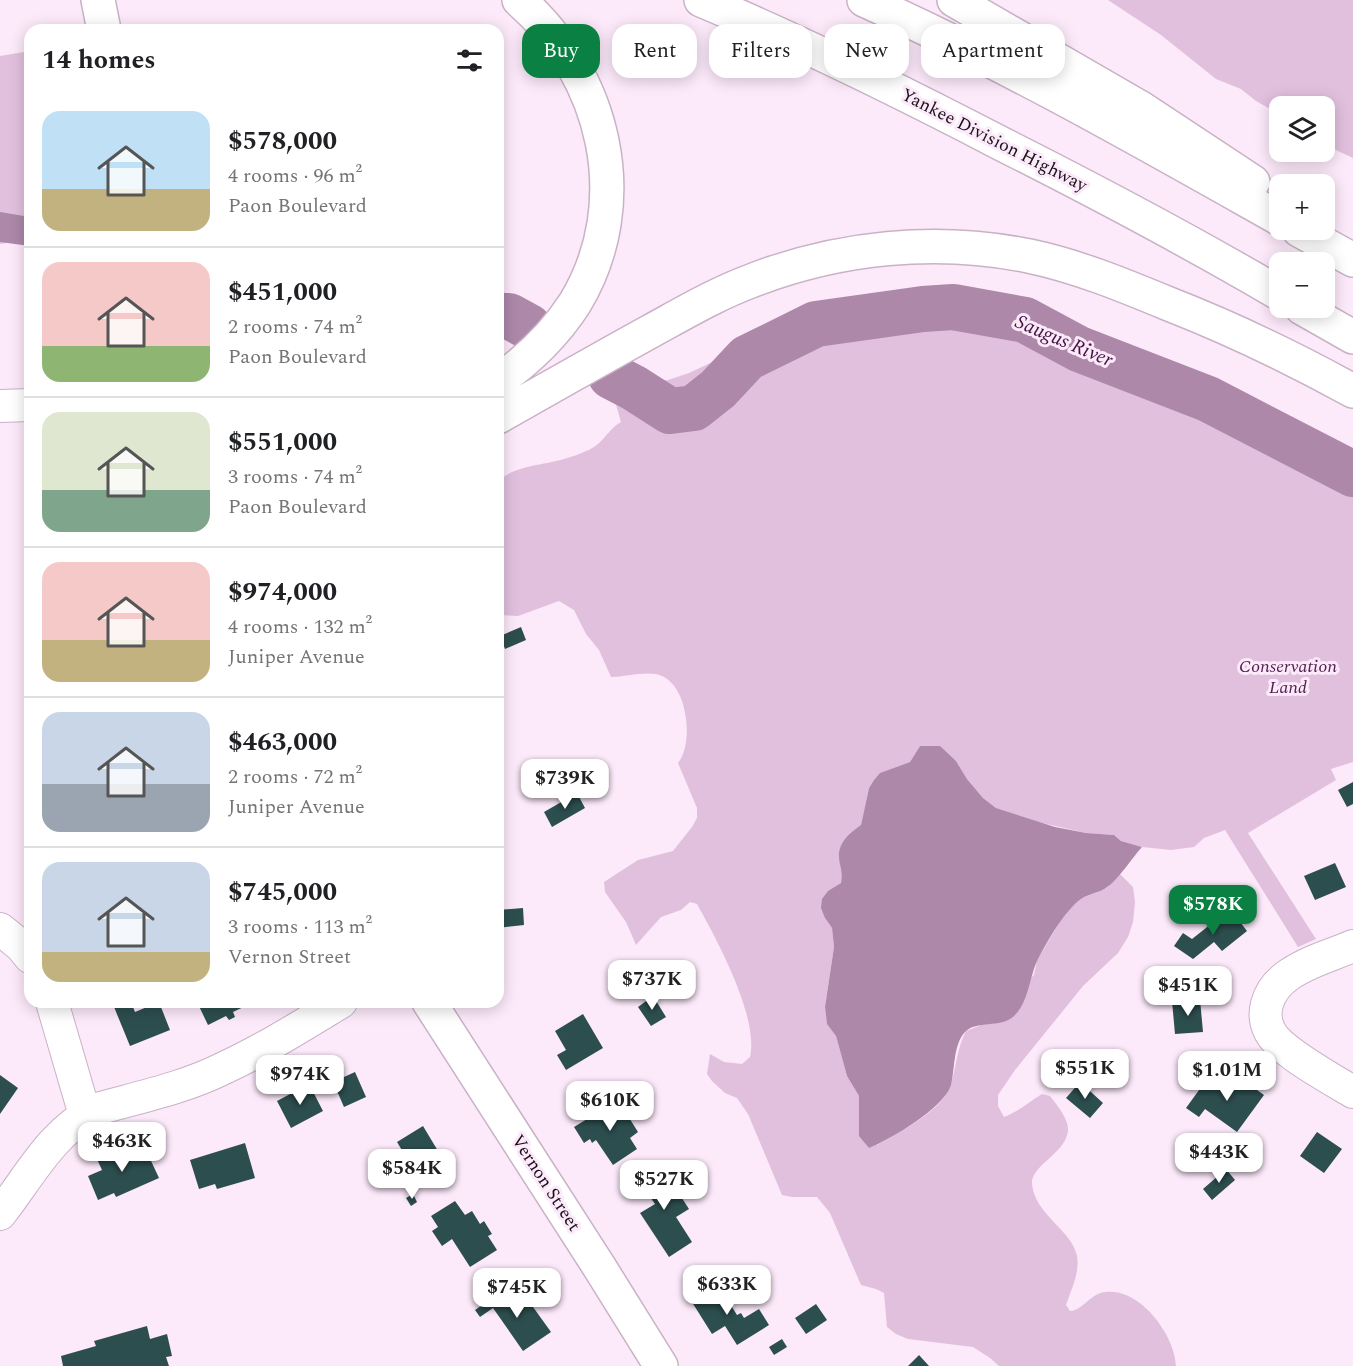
<!DOCTYPE html>
<html lang="en">
<head>
<meta charset="utf-8">
<style>
  body { margin:0; font-family:Spectral,serif; background:#f6f6f6; color:#202124; height:100vh; display:flex; flex-direction:column; font-size:22px; white-space:nowrap }
  * { box-sizing:border-box; margin:0 }
  p { font-size:20px; color:#757577 }
  .icon { flex:none; width:33px; height:33px; fill:none; stroke:currentColor; stroke-width:2; stroke-linecap:round; stroke-linejoin:round }
  .map { position:relative; flex:1; overflow:hidden }
  .sheet { position:absolute; left:24px; top:24px; width:480px; height:984px; display:flex; flex-direction:column; background:#fff; border-radius:18px; box-shadow:0 3px 15px #0003 }
  .sheet>* { flex:none }
  .top-card { position:absolute; left:522px; top:24px; width:570px; height:54px; display:flex; gap:12px }
  .fabs { position:absolute; left:1269px; top:96px; display:grid; gap:12px }
  .fabs a { display:grid; place-items:center; width:66px; height:66px; border-radius:12px; background:#fff; box-shadow:0 3px 15px #0003; font-size:30px }
  .price { position:absolute; translate:-50% -51px; padding:0 14px; border-radius:12px; background:#fff; color:#222; font-size:20px; line-height:39px; filter:drop-shadow(0 2px 3px #0008) }
  .price::after { content:''; position:absolute; left:50%; top:36px; width:18px; height:14px; margin-left:-9px; background:inherit; clip-path:polygon(0 0,100% 0,50% 100%) }
  .price.on { background:#0b8043; color:#fff }
  ul { padding:0; list-style:none }
  li { display:flex; align-items:center; gap:18px; height:150px; padding:0 18px }
  li+li { border-top:2px solid #e0e0e0 }
  li span { display:grid; place-items:center; flex:none; width:168px; height:120px; border-radius:18px; color:#555 }
  li>.icon { margin-inline-start:auto }
  span .icon { width:72px; height:72px; fill:#fffc; stroke-width:1 }
  li b { font-size:26px }
  h2 { display:flex; justify-content:space-between; align-items:center; height:72px; padding:0 18px; font-size:26px }
  .pill { padding:0 21px; border-radius:18px; background:#fff; box-shadow:0 3px 15px #0003; font-size:21px; line-height:54px }
  .pill.on { background:#0b8043; color:#fff }
  .map>svg:first-child { display:block }
</style>
</head>
<body>
<div class="map">
<svg width="1353" height="1366" viewBox="0 0 1353 1366">
  <rect width="100%" height="100%" fill="#fce9fa"/>
  <path fill="#e1c0de" d="M1108,0H1353V158L1325,145L1324,106H1280L1279,114L1256,101L1241,89L1216,79L1161,35Z
    M30,51V239L0,244V56Z
    M498,289C522,298 527,336 498,338Z
    M920,302L967,308L1004,307L1027,313L1108,350L1158,368L1254,411L1308,436L1329,447L1340,456L1353,458V762L1331,769L1336,780L1248,833L1316,939L1298,947L1225,830L1204,838L1194,847L1171,850L1142,847L1121,841L1114,835L1086,833L1038,822L996,808L983,798L967,779L956,761L920,746L910,762L881,773L874,780L869,788L861,825L839,858L843,868L841,883L835,887L825,918L832,928L834,947L825,1007L827,1023L836,1036L847,1076L859,1096L860,1109L877,1145C899,1132 942,1111 950,1086C957,1067 956,1050 966,1031L979,1026L1034,975L1037,960L1064,915L1072,906L1082,898L1107,888L1119,873L1133,887L1135,902L1133,922L1128,937L1118,953L1083,986L1015,1070L998,1095V1106L1004,1117C1018,1112 1029,1102 1042,1094L1050,1096C1057,1105 1067,1117 1068,1128C1069,1152 1030,1165 1032,1184C1035,1215 1072,1230 1077,1256C1080,1273 1071,1290 1066,1305L1070,1311C1084,1310 1090,1293 1106,1292C1140,1288 1175,1335 1176,1366H999L990,1358L973,1347L908,1339L896,1334L887,1327L884,1293L876,1289L861,1285L830,1213L817,1197H792L782,1195L748,1114L737,1098L725,1093L712,1081L707,1074L710,1054L724,1062L742,1064L750,1057C759,1017 717,940 697,904L690,902L681,910L661,917L636,945L626,922L605,892L604,882L638,860L673,851L692,827L697,818V808L678,763C694,743 688,687 662,676C647,670 627,677 611,677L599,650L586,634L574,610L559,601L518,616L498,615V536L503,530C501,516 494,500 498,485C503,468 541,465 556,461C565,459 578,455 586,451C602,446 608,429 621,422L612,391L631,393L649,382L668,380L689,373L753,343L810,324L829,320L871,317Z"/>
  <path fill="#ad88a9" d="M0,212L30,217V246L0,242Z
    M920,746H940L956,761L967,779L983,798L996,808L1055,827L1086,833L1114,835L1121,841L1142,847C1132,858 1118,880 1106,888C1098,893 1088,894 1081,899C1065,910 1047,942 1038,959C1029,977 1029,1003 1013,1017C1000,1028 977,1020 965,1032C953,1045 955,1069 951,1085C944,1108 891,1139 869,1148L859,1136V1096L847,1076L836,1036L827,1024L825,1007L834,947L832,928L825,918L821,908L822,899L828,891L841,883C843,870 840,868 839,858C838,842 850,833 861,825L869,788L874,780L880,773L910,762Z"/>
  <g fill="none" stroke-linecap="round" stroke-linejoin="round">
    <path stroke="#ad88a9" stroke-width="46" d="M498,316H509L529,327
      M611,376L634,388L670,411L694,408L718,389L747,358L816,324L923,309L953,307L1025,320L1079,349L1208,399L1353,474"/>
  </g>
  <path fill="#2d4e4f" d="M521,627L526,640L505,649L500,636Z
    M1353,782V804L1347,807L1338,790Z
    M577,793L585,808L552,827L544,812Z
    M1335,863L1346,887L1315,900L1304,876Z
    M523,908L524,925L498,928V910Z
    M1230,909L1247,931L1222,951L1214,942L1193,959L1174,946L1183,933L1192,939Z
    M653,996L666,1017L651,1026L638,1007Z
    M1200,999L1203,1032L1175,1034L1172,1001Z
    M112,1002H131L135,1012L159,1002L170,1030L130,1046Z
    M197,1002H254L233,1012L235,1017L229,1020L226,1016L208,1025Z
    M583,1014L603,1048L566,1070L557,1055L566,1050L555,1031Z
    M355,1072L366,1097L344,1107L333,1082Z
    M0,1075L18,1088L0,1114Z
    M1236,1075L1264,1095L1237,1132L1205,1109L1199,1117L1186,1108L1207,1079L1224,1092Z
    M1080,1082L1103,1103L1090,1118L1066,1098Z
    M309,1084L323,1111L291,1128L277,1101Z
    M618,1100L638,1132L630,1138L637,1149L613,1165L596,1140L592,1143L590,1139L584,1143L574,1127Z
    M423,1126L441,1156L415,1172L397,1142Z
    M1317,1132L1342,1149L1324,1173L1300,1156Z
    M245,1143L255,1178L217,1189L215,1184L199,1189L190,1160Z
    M115,1148L121,1160L145,1148L159,1178L116,1197L114,1193L98,1200L88,1176L102,1170L96,1157Z
    M661,1166L689,1209L676,1217L692,1242L669,1257L640,1213L655,1204L648,1194L641,1199L632,1185Z
    M1226,1169L1235,1180L1212,1200L1203,1189Z
    M413,1194L417,1202L411,1206L406,1198Z
    M455,1201L465,1215L472,1211L480,1224L484,1221L492,1234L488,1236L497,1250L470,1267L452,1239L442,1246L432,1231L438,1227L431,1216Z
    M719,1286L737,1315L741,1313L744,1318L759,1309L769,1325L737,1345L725,1326L712,1334L690,1299L706,1289L708,1293Z
    M506,1288L519,1306L528,1300L551,1332L523,1351L493,1308L480,1317L475,1310Z
    M816,1304L827,1320L806,1334L795,1318Z
    M147,1326L150,1339L167,1334L172,1356L166,1357L169,1366H63L61,1356L96,1346L94,1341Z
    M782,1339L787,1347L774,1355L769,1347Z
    M919,1355L929,1366H908Z"/>
  <g fill="none" stroke-linecap="round" stroke-linejoin="round">
    <defs>
      <path id="minor" d="M0,406L30,405
        M0,929L21,946L30,957
        M1353,946C1332,955 1309,961 1290,974C1267,989 1256,1018 1276,1040C1293,1058 1331,1079 1353,1092
        M52,1002L85,1115
        M0,1214C30,1176 51,1132 97,1109C140,1097 184,1088 224,1068C265,1049 303,1025 341,1002"/>
      <path id="secondary" d="M98,0L104,30
        M429,1002L600,1268L661,1366"/>
      <path id="motorway" d="M701,0C803,43 902,92 1000,143C1095,191 1188,240 1280,294
        M864,0C1007,64 1143,142 1280,219
        M954,0L1141,108L1253,182
        M1299,230L1353,260
        M1302,308L1353,337
        M498,381C528,360 555,334 575,303C636,202 605,75 519,0
        M498,417C549,388 600,359 651,331C684,313 716,294 751,281C838,247 936,237 1029,256C1077,266 1123,285 1169,304C1233,329 1293,358 1353,391"/>
    </defs>
    <use href="#minor" stroke="#c9b2c6" stroke-width="34"/>
    <use href="#secondary" stroke="#c9b2c6" stroke-width="36"/>
    <use href="#motorway" stroke="#c9b2c6" stroke-width="36"/>
    <use href="#minor" stroke="#fff" stroke-width="32"/>
    <use href="#secondary" stroke="#fff" stroke-width="33"/>
    <use href="#motorway" stroke="#fff" stroke-width="33"/>
  </g>
  <g text-anchor="middle" dominant-baseline="central" stroke-width="6" stroke-linejoin="round" paint-order="stroke">
    <g font-size="18" fill="#191118" stroke="#fce9fa">
      <text transform="translate(994 140) rotate(27)">Yankee Division Highway</text>
      <text transform="translate(546 1183) rotate(57)">Vernon Street</text>
    </g>
    <g font-size="18" font-style="italic" fill="#51224f" stroke="#fce9fa">
      <text x="1288" y="666">Conservation<tspan x="1288" dy="21">Land</tspan></text>
    </g>
    <g font-size="20" font-style="italic" fill="#411340" stroke="#fce9fa">
      <text transform="translate(1064 341) rotate(23)">Saugus River</text>
    </g>
  </g>
</svg>
<div class="fabs">
<a><svg class="icon" aria-label="layers" viewBox="0 0 24 24"><path d="M12 4l9 5-9 5-9-5zM3 14l9 5 9-5"/></svg></a>
<a>+</a>
<a>−</a>
</div>
<b class="price" style="left:565px;top:810px">$739K</b>
<b class="price on" style="left:1213px;top:936px">$578K</b>
<b class="price" style="left:652px;top:1011px">$737K</b>
<b class="price" style="left:1188px;top:1017px">$451K</b>
<b class="price" style="left:1085px;top:1100px">$551K</b>
<b class="price" style="left:1227px;top:1102px">$1.01M</b>
<b class="price" style="left:300px;top:1106px">$974K</b>
<b class="price" style="left:610px;top:1132px">$610K</b>
<b class="price" style="left:122px;top:1173px">$463K</b>
<b class="price" style="left:1219px;top:1184px">$443K</b>
<b class="price" style="left:412px;top:1200px">$584K</b>
<b class="price" style="left:664px;top:1211px">$527K</b>
<b class="price" style="left:727px;top:1316px">$633K</b>
<b class="price" style="left:517px;top:1319px">$745K</b>
<div class="top-card">
<a class="pill on">Buy</a>
<a class="pill">Rent</a>
<a class="pill">Filters</a>
<a class="pill">New</a>
<a class="pill">Apartment</a>
</div>
<section class="sheet">
<h2>14 homes<svg class="icon" aria-label="filters" viewBox="0 0 24 24"><path d="M4 7h16M4 17h16"/><circle cx="9" cy="7" r="2"/><circle cx="15" cy="17" r="2"/></svg></h2>
<ul>
<li><span style="background:linear-gradient(#bfe0f5 65%,#c2b280 0)"><svg class="icon" aria-label="home" viewBox="0 0 24 24"><path d="M3 11l9-7 9 7M6 9v11h12V9"/></svg></span><div><b>$578,000</b><p>4 rooms · 96 m²</p><p>Paon Boulevard</p></div></li>
<li><span style="background:linear-gradient(#f6c9c9 70%,#8fb573 0)"><svg class="icon" aria-label="home" viewBox="0 0 24 24"><path d="M3 11l9-7 9 7M6 9v11h12V9"/></svg></span><div><b>$451,000</b><p>2 rooms · 74 m²</p><p>Paon Boulevard</p></div></li>
<li><span style="background:linear-gradient(#dfe7d0 65%,#7fa58c 0)"><svg class="icon" aria-label="home" viewBox="0 0 24 24"><path d="M3 11l9-7 9 7M6 9v11h12V9"/></svg></span><div><b>$551,000</b><p>3 rooms · 74 m²</p><p>Paon Boulevard</p></div></li>
<li><span style="background:linear-gradient(#f6c9c9 65%,#c2b280 0)"><svg class="icon" aria-label="home" viewBox="0 0 24 24"><path d="M3 11l9-7 9 7M6 9v11h12V9"/></svg></span><div><b>$974,000</b><p>4 rooms · 132 m²</p><p>Juniper Avenue</p></div></li>
<li><span style="background:linear-gradient(#c9d6e8 60%,#9aa5b1 0)"><svg class="icon" aria-label="home" viewBox="0 0 24 24"><path d="M3 11l9-7 9 7M6 9v11h12V9"/></svg></span><div><b>$463,000</b><p>2 rooms · 72 m²</p><p>Juniper Avenue</p></div></li>
<li><span style="background:linear-gradient(#c9d6e8 75%,#c2b280 0)"><svg class="icon" aria-label="home" viewBox="0 0 24 24"><path d="M3 11l9-7 9 7M6 9v11h12V9"/></svg></span><div><b>$745,000</b><p>3 rooms · 113 m²</p><p>Vernon Street</p></div></li>
</ul>
</section>
</div>
</body>
</html>
